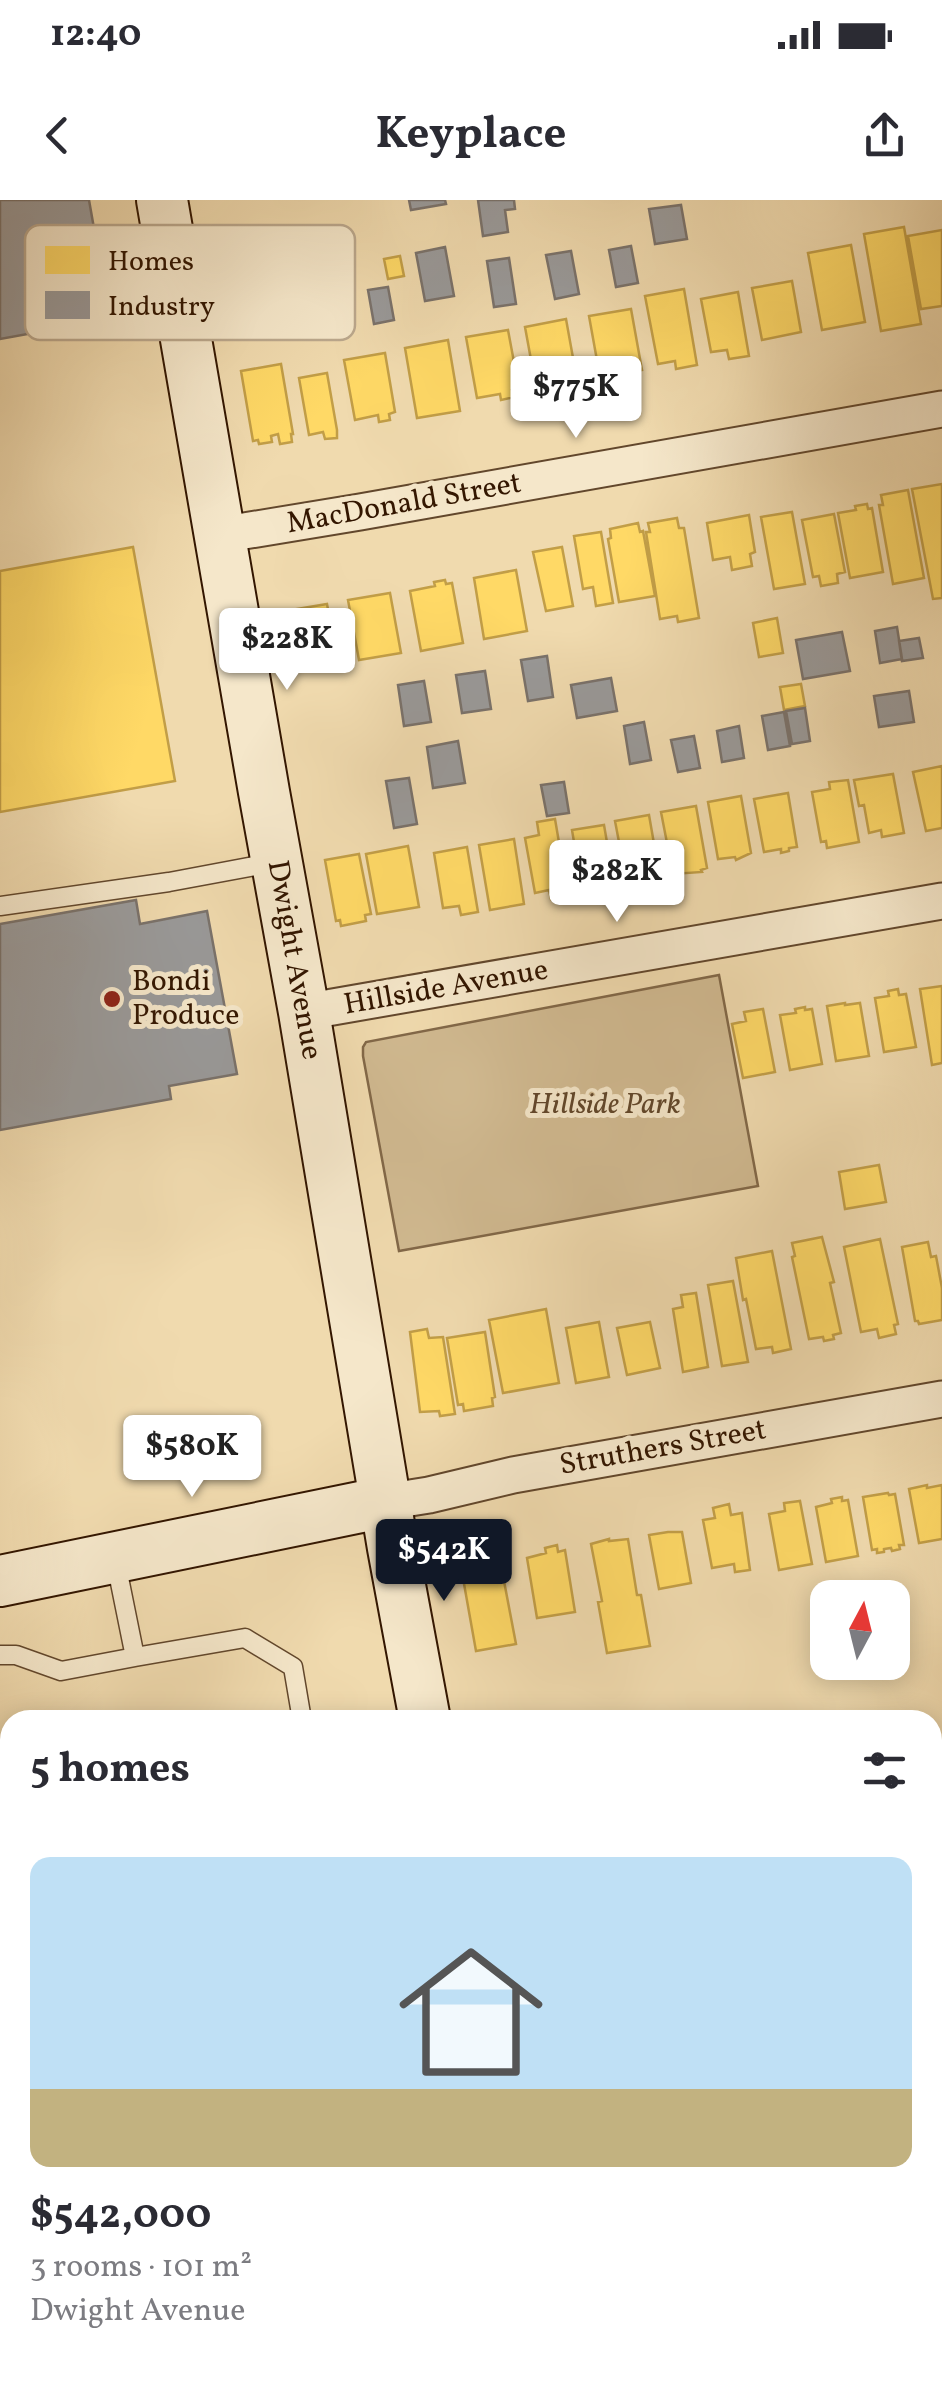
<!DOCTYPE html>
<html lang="en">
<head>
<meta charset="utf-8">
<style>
  body { margin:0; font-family:Vollkorn,serif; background:#f7f7f7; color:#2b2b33; height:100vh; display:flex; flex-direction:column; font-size:38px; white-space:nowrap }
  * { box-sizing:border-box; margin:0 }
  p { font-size:32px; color:#7c7c81 }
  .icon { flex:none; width:55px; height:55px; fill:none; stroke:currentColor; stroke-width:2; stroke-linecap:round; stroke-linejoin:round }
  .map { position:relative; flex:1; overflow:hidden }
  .side { position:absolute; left:0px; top:1510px; width:942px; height:672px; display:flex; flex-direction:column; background:#fff; border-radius:30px 30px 0 0; box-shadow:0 5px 25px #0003 }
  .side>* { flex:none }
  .needle { width:65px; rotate:7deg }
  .tools { position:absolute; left:810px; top:1380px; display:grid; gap:20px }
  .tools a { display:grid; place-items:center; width:100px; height:100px; border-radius:20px; background:#fff; box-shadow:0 5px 25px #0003; font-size:50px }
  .price { position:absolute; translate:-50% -85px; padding:0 22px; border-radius:10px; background:#fff; color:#222; font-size:32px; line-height:65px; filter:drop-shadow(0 2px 5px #0008) }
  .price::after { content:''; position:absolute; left:50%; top:60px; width:30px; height:22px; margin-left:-15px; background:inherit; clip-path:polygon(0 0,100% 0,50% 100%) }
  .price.selected { background:#111827; color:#fff }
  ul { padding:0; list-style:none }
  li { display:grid; align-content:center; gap:20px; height:530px; padding:0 30px }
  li+li { border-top:2px solid #e1e1e2 }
  li span { display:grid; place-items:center; height:310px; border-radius:20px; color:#555 }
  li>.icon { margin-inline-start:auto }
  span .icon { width:180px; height:180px; fill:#fffc; stroke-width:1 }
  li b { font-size:42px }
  h2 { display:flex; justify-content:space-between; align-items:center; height:120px; padding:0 30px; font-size:42px }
  .status { display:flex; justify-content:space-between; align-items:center; height:70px; padding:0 50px; background:#fff; direction:ltr }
  .status svg { height:28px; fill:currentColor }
  header { display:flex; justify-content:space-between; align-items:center; height:130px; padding:0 30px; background:#fff; font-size:45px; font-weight:700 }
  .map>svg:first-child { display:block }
</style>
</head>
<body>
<div class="status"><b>12:40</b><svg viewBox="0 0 49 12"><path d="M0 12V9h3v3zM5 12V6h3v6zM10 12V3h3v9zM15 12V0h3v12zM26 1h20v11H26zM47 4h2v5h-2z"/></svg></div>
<header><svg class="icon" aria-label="back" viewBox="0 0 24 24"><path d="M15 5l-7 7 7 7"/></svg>Keyplace<svg class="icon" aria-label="share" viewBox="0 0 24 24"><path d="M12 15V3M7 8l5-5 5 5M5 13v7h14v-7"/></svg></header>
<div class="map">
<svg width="942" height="2181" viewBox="0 0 942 2181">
  <rect width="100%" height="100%" fill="#f0daae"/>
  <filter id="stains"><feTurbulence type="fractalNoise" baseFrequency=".002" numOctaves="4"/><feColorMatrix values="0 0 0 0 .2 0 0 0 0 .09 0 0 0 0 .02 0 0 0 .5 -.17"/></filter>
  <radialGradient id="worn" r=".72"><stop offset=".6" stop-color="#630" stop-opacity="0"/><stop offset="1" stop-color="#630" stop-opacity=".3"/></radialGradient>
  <path fill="#d0b990" stroke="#826848" stroke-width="2.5" d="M719,775L758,986L399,1051L363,856V847L366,842Z"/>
  <path fill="#ffd966" stroke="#c29e47" stroke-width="2.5" d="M904,27L921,124L881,131L864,34Z
    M942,30V106L921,109L908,36Z
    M851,45L865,122L822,130L808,53Z
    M400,56L404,76L388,79L384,59Z
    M792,81L801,132L762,140L752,88Z
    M684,89L697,165L676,169L675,161L658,164L645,96Z
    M738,92L749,156L729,159L727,150L711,152L701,99Z
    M631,109L642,170L636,171L637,176L625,178L624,173L600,177L589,116Z
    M566,119L577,180L536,187L525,127Z
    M508,130L519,189L512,190L514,197L501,200L500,194L477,198L466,137Z
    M448,140L460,211L417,218L405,148Z
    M385,153L395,212L389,214L390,220L379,222L378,215L355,220L344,160Z
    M281,164L293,234H291L292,242L280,244L278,234L271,236L272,242L259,244L258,240L253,241L241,171Z
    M327,173L337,230V238L325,239L323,232L309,235L299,178Z
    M942,284V398L933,399L912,289Z
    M908,290L924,378L893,384L879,305H883L881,295Z
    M867,304L868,309L872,308L883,372L850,378L838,313L856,310L855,306Z
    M792,312L805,384L774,389L761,317Z
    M834,314L845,372L837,374L838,383L821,386L819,376L813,377L802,320Z
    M749,315L755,352L750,354L752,366L732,370L730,357L713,360L707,323Z
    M677,318L679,328H684L699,418L678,422L677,416L660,419L646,332H650L648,323Z
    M638,323L640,332L643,331L655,396L619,402L608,339L611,338L610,329Z
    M601,332L613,403L596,406L593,387L583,389L574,336Z
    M133,347L175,581L0,612V371Z
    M562,347L573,406L546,411L533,352Z
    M516,370L527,431L484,439L474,378Z
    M445,380L446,384L452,383L463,443L421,451L410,391L435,386L434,382Z
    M390,393L401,453L359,460L348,400Z
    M327,404L338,464L296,471L285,411Z
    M777,418L783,453L759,457L753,423Z
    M801,484L805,506L784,510L780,487Z
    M942,566V628L926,631L913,572Z
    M893,574L904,633L882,637L881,630L869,633L864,605L859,606L854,580Z
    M848,580L859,642L827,648L826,641L821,642L812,592L830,589L829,582Z
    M788,593L797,647L789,648V651L781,653V649L764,652L754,599Z
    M741,596L751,653L736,660L735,657L718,659L708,602Z
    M696,606L707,668L701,670L702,672L673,674L661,612Z
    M649,615L660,678L627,684L615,621Z
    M555,619L568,695L551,699L549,690L535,693L525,638L539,635L537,622Z
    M604,625L613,677L606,679L607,684L599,685V681L581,684L572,630Z
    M514,639L524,704L490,710L479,645Z
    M408,646L419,707L377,714L366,654Z
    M467,647L478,712L461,715L459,706L443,708L434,653Z
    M359,654L371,714L365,715L366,721L341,726L340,720L336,721L325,660Z
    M942,786V863L932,865L920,789Z
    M898,789L899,795L906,794L916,847L884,852L875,798L889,796L888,791Z
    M845,803V805L860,803L869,856L836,861L827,806Z
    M805,807V810L812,809L822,864L790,870L780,815L796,813L795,809Z
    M763,809L775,872L743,878L732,824L746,821L744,812Z
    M879,965L886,1002L845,1009L839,972Z
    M822,1037L834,1082L830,1083L841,1133L833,1135L834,1139L824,1141L823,1137L809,1139L792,1057L795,1056L792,1043Z
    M880,1039L898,1124L894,1125L896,1134L879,1138L877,1129L861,1132L844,1047Z
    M928,1042L931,1057L936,1056L942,1088V1120L919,1124L918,1121H915L902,1047Z
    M772,1051L791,1149L773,1153L772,1147L756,1149L746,1099L743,1100L736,1058Z
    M733,1081L748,1162L722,1166L708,1085Z
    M696,1093L708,1167L683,1172L673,1109L683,1107L681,1095Z
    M546,1109L559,1183L503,1193L489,1120Z
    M599,1122L609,1177L576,1183L566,1128Z
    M650,1122L660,1168L627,1175L617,1128Z
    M427,1129L429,1138L443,1137L455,1214L440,1216L439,1211L420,1212L410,1132Z
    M485,1132L495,1197L492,1198L493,1206L464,1211L463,1204L458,1205L447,1138Z
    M927,1285V1288L942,1285V1339L919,1343L909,1289Z
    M888,1293L889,1295L895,1294L904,1345H899L900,1349L892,1351L891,1348L884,1349V1352L877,1353V1349L872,1350L863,1297Z
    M842,1297V1301L848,1300L858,1356L826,1362L816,1307L832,1303L831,1299Z
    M800,1301L812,1364L779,1370L769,1314L785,1311L784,1303Z
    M729,1304L731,1315L742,1313L750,1370L735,1372L734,1364L712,1368L703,1320L715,1318L713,1308Z
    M668,1332H682L691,1383L659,1389L649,1335Z
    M609,1339V1341L628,1339L637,1395H641L650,1446L607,1453L598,1402L602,1401L591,1344Z
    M557,1345L558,1352L565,1350L575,1412L537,1418L527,1358L546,1353L545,1348Z
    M500,1360L516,1444L476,1451L461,1367Z
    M942,1556V1622L936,1623L932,1605V1557Z
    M942,1782V1842H941L932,1784Z
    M939,2060L942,2075V2124L932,2125V2061Z"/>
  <path fill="#999" stroke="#7a726b" stroke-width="2.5" d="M0,0H89L110,119L0,139Z
    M409,0H445L446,4L411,10Z
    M478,0H514L515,9L505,10L508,32L483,36Z
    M681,5L687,39L655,44L649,9Z
    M631,46L638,83L616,87L609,50Z
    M445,47L454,96L425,101L416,53Z
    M571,51L579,94L555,99L546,55Z
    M509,58L516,104L494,107L487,61Z
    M388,87L394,120L374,124L368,90Z
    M897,427L902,459L880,463L875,431Z
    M842,432L850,471L803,479L796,440Z
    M919,438L923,458L902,461L899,441Z
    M547,456L553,497L528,501L521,460Z
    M485,471L491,509L462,513L456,475Z
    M611,478L617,511L577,518L571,485Z
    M424,481L431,522L404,526L398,485Z
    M909,491L914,522L879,527L874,496Z
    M805,508L810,541L792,544L786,511Z
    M784,512L790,546L768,550L762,516Z
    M644,522L651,560L630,564L624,526Z
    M739,526L744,558L722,562L717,531Z
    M694,536L700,568L678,572L671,540Z
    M458,541L465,583L433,588L427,547Z
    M409,578L417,624L394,628L386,581Z
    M564,582L569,613L547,616L541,585Z
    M136,700L140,724L207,711L237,874L169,886L171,899L0,930V724Z"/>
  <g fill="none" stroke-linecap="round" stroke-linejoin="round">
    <defs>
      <path id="lane" d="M0,706L169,682L276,662
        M116,1363L135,1457L245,1438L293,1467L302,1520
        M0,1455H16L61,1471L135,1457
        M0,1975L10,1974
        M416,2172L418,2181"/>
      <path id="street" d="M220,335L360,312L942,209
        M304,812L942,701
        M385,1302L429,1295L513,1275L942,1199
        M932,1694L942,1693"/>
      <path id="secondary" d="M162,0L264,592L304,812L393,1348L425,1520
        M0,1381L385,1302
        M543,2172L545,2181"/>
    </defs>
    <use href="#lane" stroke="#62472c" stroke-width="21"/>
    <use href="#street" stroke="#62472c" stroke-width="39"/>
    <use href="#secondary" stroke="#331600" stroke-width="54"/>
    <use href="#lane" stroke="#f5e7ca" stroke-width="18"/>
    <use href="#street" stroke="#f5e7ca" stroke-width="35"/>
    <use href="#secondary" stroke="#f5e7ca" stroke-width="50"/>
  </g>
  <circle fill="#8f2418" stroke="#f5e7ca" stroke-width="4" cx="112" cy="799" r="10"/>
  <g text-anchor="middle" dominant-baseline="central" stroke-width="10" stroke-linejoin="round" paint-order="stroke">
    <g font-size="30" fill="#331600" stroke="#f5e7ca">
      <text transform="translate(404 304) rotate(-10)">MacDonald Street</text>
      <text transform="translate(294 760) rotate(80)">Dwight Avenue</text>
      <text transform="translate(446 788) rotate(-10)">Hillside Avenue</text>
      <text transform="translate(663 1248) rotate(-10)">Struthers Street</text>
    </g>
    <g font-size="30" fill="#331600" stroke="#f5e7ca" text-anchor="start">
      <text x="132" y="782">Bondi<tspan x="132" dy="34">Produce</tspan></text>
    </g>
    <g font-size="30" font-style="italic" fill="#62472b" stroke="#f5e7ca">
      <text x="605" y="905">Hillside Park</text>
    </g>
  </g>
  <rect x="25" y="25" width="330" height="115" rx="15" fill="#f5e7ca" stroke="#bba88d" stroke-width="2.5"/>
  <rect x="45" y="46" width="45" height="28" fill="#ffd966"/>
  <rect x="45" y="91" width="45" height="28" fill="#999"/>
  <g font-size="28" fill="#331600">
    <text x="108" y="70">Homes</text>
    <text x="108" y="115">Industry</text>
  </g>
  <rect width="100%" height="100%" filter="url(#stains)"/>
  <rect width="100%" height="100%" fill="url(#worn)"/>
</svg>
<div class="tools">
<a><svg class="needle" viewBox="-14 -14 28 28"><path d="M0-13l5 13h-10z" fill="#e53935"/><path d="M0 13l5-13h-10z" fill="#7c7c81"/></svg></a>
</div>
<b class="price" style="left:576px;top:241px">$775K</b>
<b class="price" style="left:287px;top:493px">$228K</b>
<b class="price" style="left:617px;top:725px">$282K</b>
<b class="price" style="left:192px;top:1300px">$580K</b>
<b class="price selected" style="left:444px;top:1404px">$542K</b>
<section class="side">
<h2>5 homes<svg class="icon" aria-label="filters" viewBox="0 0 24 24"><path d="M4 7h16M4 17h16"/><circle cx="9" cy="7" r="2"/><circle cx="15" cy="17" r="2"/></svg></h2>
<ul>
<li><span style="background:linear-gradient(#bfe0f5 75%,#c2b280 0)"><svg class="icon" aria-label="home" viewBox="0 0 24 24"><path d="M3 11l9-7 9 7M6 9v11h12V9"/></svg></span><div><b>$542,000</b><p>3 rooms · 101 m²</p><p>Dwight Avenue</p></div></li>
</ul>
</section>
</div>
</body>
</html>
